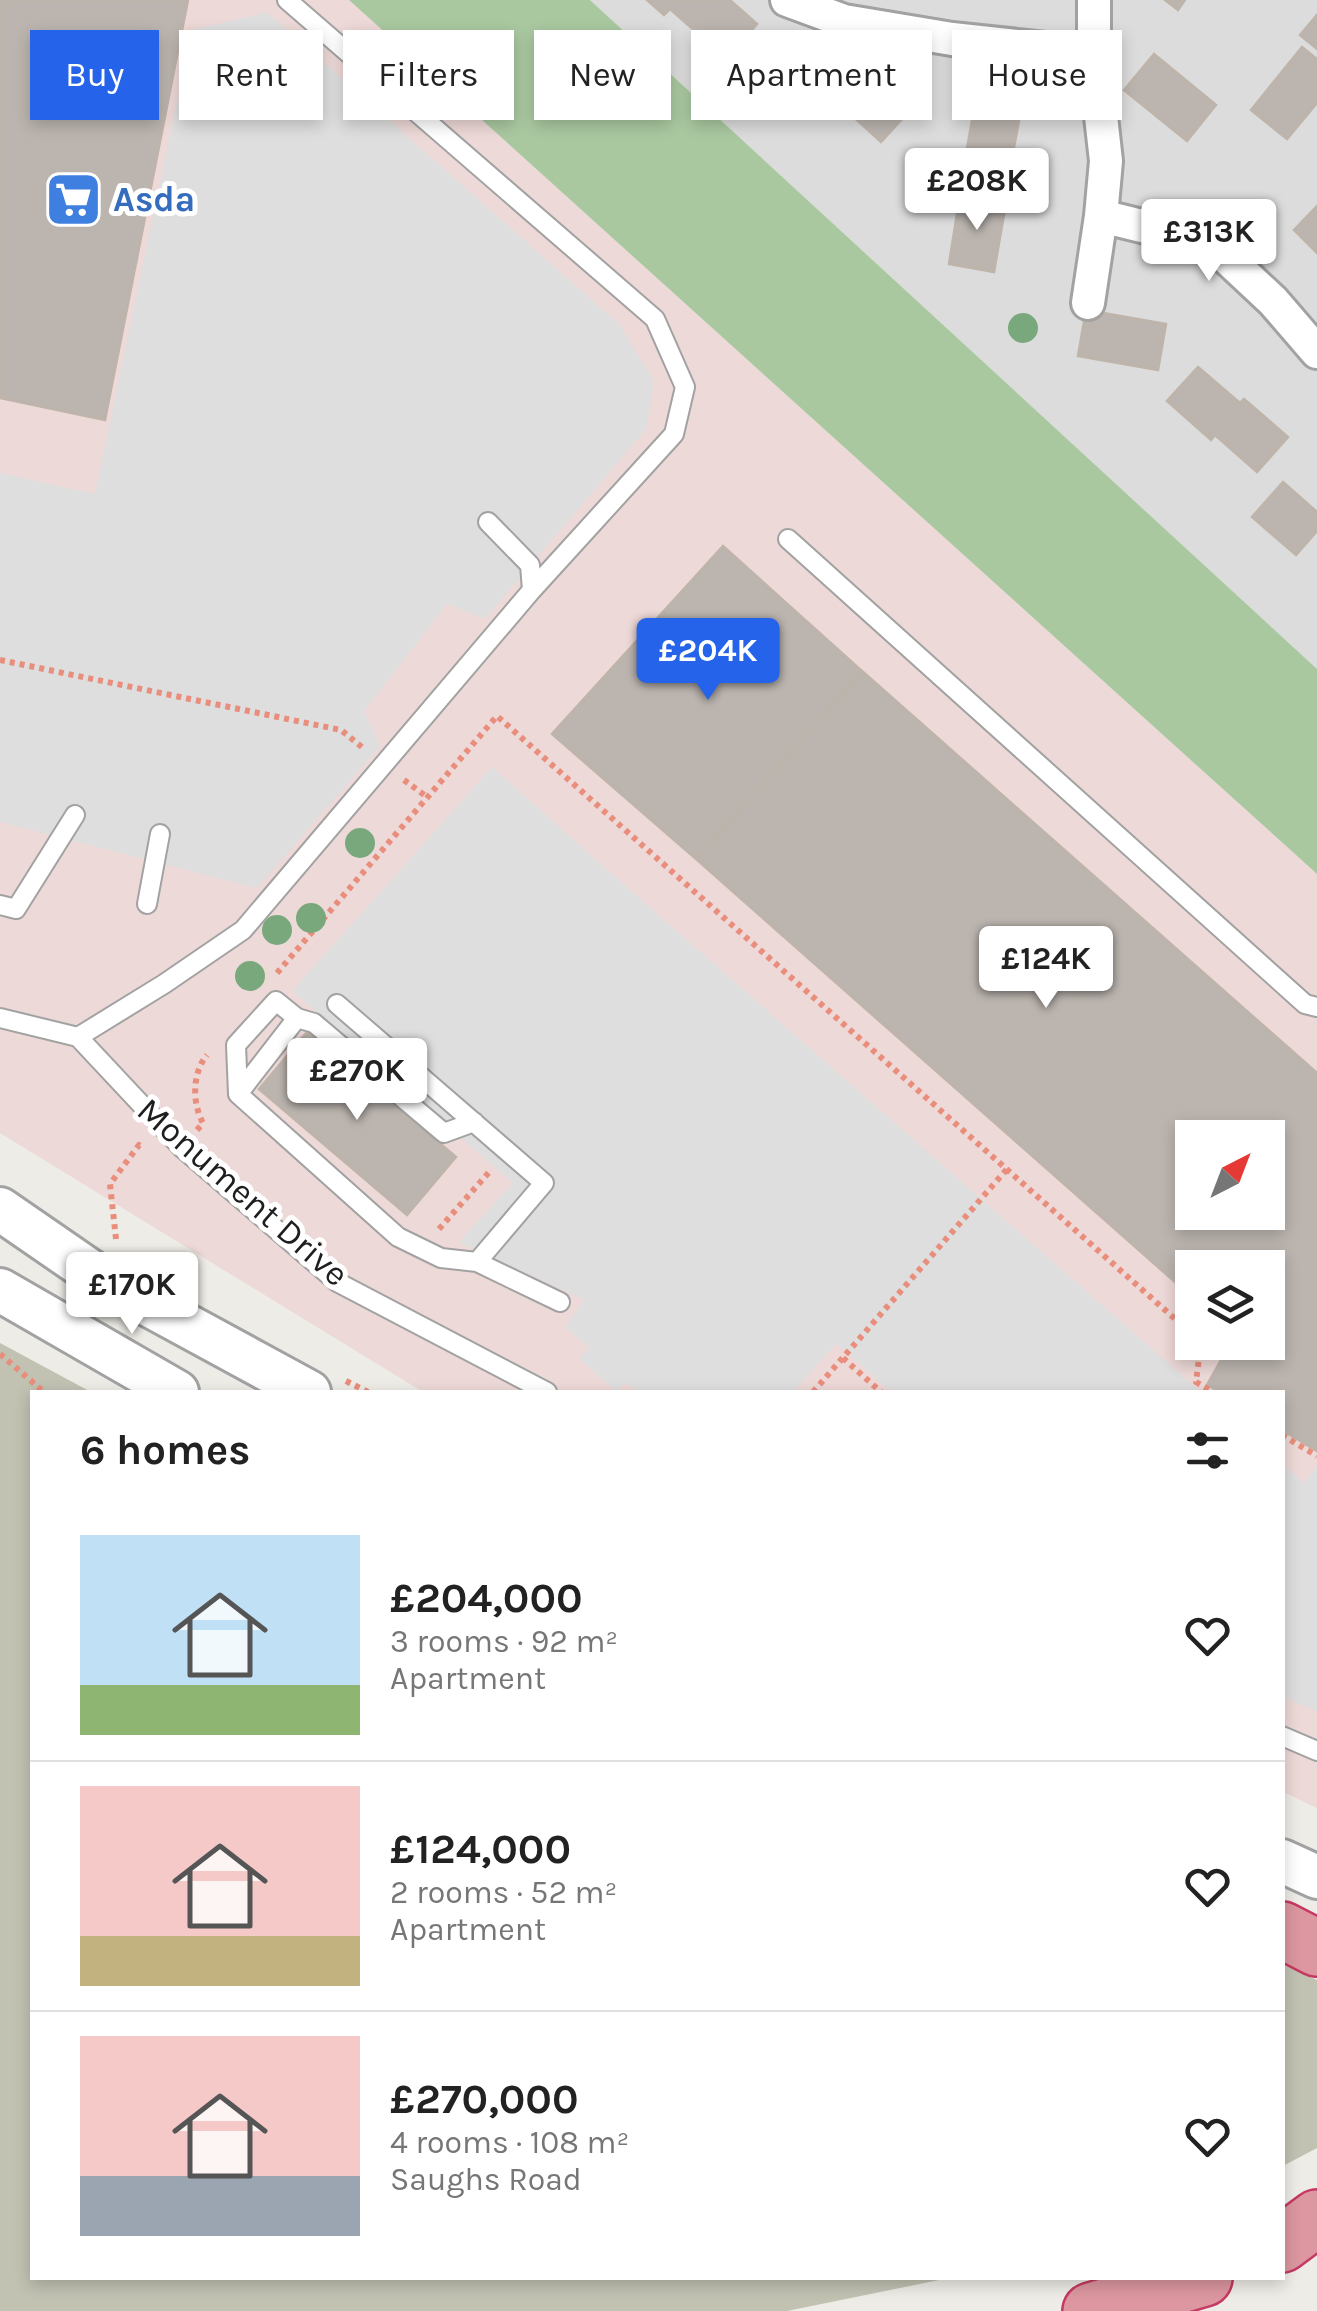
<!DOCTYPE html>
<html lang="en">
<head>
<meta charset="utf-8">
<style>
  body { margin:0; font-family:Karla,sans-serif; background:#f2f2f2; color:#222; height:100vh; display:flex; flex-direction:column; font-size:38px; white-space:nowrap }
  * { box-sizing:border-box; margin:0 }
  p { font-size:32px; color:#767676 }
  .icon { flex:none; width:55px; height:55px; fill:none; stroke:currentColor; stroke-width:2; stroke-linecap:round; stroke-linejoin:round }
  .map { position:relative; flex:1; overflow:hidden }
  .drawer { position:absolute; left:30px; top:1390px; width:1255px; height:890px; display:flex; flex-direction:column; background:#fff; border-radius:0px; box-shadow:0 5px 15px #0003 }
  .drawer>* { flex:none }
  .guide { position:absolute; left:30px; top:30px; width:1258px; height:90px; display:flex; gap:20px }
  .needle { width:65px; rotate:42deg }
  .fabs { position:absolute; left:1175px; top:1120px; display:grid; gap:20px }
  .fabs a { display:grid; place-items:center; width:110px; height:110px; border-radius:0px; background:#fff; box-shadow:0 5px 15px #0003; font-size:50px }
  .price { position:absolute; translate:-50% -85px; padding:0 22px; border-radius:10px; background:#fff; color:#222; font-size:32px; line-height:65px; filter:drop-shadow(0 2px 5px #0008) }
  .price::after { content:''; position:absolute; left:50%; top:60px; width:30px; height:22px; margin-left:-15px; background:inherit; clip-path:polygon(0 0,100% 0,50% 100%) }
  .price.active { background:#2563eb; color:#fff }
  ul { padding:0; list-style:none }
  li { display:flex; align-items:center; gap:30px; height:250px; padding:0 50px }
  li+li { border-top:2px solid #e0e0e0 }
  li span { display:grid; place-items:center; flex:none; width:280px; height:200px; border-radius:0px; color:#555 }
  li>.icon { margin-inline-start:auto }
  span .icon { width:120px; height:120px; fill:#fffc; stroke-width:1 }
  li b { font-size:42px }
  h2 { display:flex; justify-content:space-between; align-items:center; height:120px; padding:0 50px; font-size:42px }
  .chip { padding:0 35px; border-radius:0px; background:#fff; box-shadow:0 5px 15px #0003; font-size:35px; line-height:90px }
  .chip.active { background:#2563eb; color:#fff }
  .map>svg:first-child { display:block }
</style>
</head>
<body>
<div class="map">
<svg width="1317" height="2311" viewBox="0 0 1317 2311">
  <rect width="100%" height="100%" fill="#eeece6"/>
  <path fill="#dcdcdc" d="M590,0H1317V669Z"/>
  <path fill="#edd9d7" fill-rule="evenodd" d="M0,0H349L1317,874V1808L1283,1792L1282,1392H423L0,1133ZM1192,1138H1268V1212H1192ZM1192,1268H1268V1342H1192Z"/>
  <path fill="#c1c2b2" d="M0,1343L91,1392H32V2278H949L787,2311H0Z
    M1282,1964L1317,1980V2148L1283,2166Z"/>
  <path fill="#a9c8a0" d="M349,0H590L1317,669V874Z"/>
  <path fill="#dedede" d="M267,12L619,324L654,381L646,429L485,619L447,604L364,711L380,746L257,888L0,822V473L95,494L192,30Z
    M492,767L647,905L1201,1392H892L836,1344L793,1392H642L625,1383L617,1391L601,1379L579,1358L589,1347L565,1328L584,1300L459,1242L513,1183L292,991Z
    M1283,1464L1304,1483L1317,1466V1711L1283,1697Z"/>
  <path fill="#bbb4af" stroke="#beb4aa" stroke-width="2.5" fill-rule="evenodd" d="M0,0H188L105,420L0,398Z
    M647,0H730L757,24L752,30L768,44L775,35L801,59L771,93L749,74L741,82L715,59L720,53L670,9L664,15Z
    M1165,0H1185L1178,10Z
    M1317,15V49L1300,35Z
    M1302,47L1317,59V103L1287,139L1251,110Z
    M1154,54L1216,105L1187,141L1124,90Z
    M842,61L861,78L869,69L912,108L881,142L845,109L837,118L811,95Z
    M977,92L1023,100L1010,168L965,160Z
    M960,195L1006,203L994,272L949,264Z
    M1317,206V253L1294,230Z
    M1086,310L1166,324L1158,370L1078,356Z
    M1198,367L1240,403L1244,399L1288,437L1257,472L1215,435L1211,440L1167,401Z
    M1283,482L1317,512V531L1296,555L1252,517Z
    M723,546L862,671L696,859L552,734Z
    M862,671L1317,1073V1451L1282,1430V1392H1220L1207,1385L1231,1342H1268V1268H1192V1297L696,859ZM1192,1138H1268V1212H1192Z
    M307,1032L456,1157L407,1215L259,1089Z"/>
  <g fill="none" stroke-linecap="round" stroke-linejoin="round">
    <defs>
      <path id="service" d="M287,0L655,319L685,387L674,434L532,590
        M788,539L1305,1004L1317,1007
        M147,904L160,834
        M0,905L16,909L75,815
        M337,1004L544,1183L477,1262
        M0,1018L78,1037L182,1148L337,1282L547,1392
        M78,1037L164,984L243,930L532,590L530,565L488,522
        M238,1094L236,1045L276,1001L297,1018
        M474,1122L444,1133L314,1023L297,1018L238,1094L398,1237L441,1258L477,1262L560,1302
        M1282,1736L1317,1751"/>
      <path id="minor" d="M787,0L844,21L952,39L1094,54
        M1101,216L1211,243L1273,301L1317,352
        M1088,303L1101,216L1106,161L1094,54V0"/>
      <path id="tertiary" d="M0,1209L103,1280L309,1392
        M0,1290L177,1392
        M1282,1861L1317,1877"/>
      <path id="motorway" d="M1282,1930L1317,1948
        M1282,2244L1317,2218
        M1091,2311L1204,2278"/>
    </defs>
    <use href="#service" stroke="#a2a2a2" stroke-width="22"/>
    <use href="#minor" stroke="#a2a2a2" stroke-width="38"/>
    <use href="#tertiary" stroke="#a2a2a2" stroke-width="48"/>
    <use href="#motorway" stroke="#c63962" stroke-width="60"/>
    <path stroke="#e98d7c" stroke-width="6" stroke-dasharray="5 5" stroke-linecap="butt" d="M0,660L341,730L363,748
      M404,780L427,797
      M277,973L497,716L1192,1334
      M197,1130L203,1123C192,1103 192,1073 207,1055
      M439,1229L490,1171
      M116,1239L110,1184L139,1145L142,1147
      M1201,1342L1196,1382L1213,1392
      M0,1354L44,1392
      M843,1358L881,1392
      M346,1381L368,1392
      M813,1392L1007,1169
      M1282,1435L1317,1456"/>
    <use href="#service" stroke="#fff" stroke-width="18"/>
    <use href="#minor" stroke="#fff" stroke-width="32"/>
    <use href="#tertiary" stroke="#fff" stroke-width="42"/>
    <use href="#motorway" stroke="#dc97a0" stroke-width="55"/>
  </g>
  <g fill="#79a87c">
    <circle cx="1046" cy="83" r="15"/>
    <circle cx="1023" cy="328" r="15"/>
    <circle cx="360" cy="843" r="15"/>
    <circle cx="311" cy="918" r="15"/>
    <circle cx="277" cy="930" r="15"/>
    <circle cx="250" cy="976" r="15"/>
  </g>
  <defs>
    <symbol id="supermarket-square" viewBox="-11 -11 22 22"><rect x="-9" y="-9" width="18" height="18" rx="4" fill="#3f7fe0" stroke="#fff"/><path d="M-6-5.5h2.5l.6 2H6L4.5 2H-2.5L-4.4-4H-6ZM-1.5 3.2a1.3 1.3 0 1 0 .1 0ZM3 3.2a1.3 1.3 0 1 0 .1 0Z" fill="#fff"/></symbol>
  </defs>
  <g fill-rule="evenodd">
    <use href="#supermarket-square" x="42" y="168" width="63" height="63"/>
  </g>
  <g text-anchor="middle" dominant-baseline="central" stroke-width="10" stroke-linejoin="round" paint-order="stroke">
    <g font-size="35" font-weight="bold" fill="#366cbe" stroke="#fff" text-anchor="start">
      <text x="113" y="199">Asda</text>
    </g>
    <g font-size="35" fill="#1e1e1e" stroke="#fff">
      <text transform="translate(243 1192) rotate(41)">Monument Drive</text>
    </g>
  </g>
</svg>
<div class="fabs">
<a><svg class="needle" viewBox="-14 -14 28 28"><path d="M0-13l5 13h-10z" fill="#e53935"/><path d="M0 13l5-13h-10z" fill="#767676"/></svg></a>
<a><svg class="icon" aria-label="layers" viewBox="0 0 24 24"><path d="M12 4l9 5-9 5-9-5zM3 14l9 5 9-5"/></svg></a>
</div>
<b class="price" style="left:977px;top:233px">£208K</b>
<b class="price" style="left:1209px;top:284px">£313K</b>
<b class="price active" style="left:708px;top:703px">£204K</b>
<b class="price" style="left:1046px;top:1011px">£124K</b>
<b class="price" style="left:357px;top:1123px">£270K</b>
<b class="price" style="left:132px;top:1337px">£170K</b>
<div class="guide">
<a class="chip active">Buy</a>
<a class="chip">Rent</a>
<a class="chip">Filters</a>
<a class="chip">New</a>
<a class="chip">Apartment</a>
<a class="chip">House</a>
</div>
<section class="drawer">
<h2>6 homes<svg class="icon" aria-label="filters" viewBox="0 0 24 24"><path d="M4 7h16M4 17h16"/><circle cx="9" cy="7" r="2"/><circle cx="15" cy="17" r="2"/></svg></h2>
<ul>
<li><span style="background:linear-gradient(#bfe0f5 75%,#8fb573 0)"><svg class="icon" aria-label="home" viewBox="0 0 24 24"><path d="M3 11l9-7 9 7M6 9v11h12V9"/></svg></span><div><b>£204,000</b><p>3 rooms · 92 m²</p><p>Apartment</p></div><svg class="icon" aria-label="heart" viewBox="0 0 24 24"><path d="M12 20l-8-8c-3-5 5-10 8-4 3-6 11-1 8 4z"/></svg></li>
<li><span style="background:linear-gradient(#f6c9c9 75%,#c2b280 0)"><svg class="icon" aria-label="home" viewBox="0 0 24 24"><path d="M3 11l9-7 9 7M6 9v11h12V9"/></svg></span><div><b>£124,000</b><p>2 rooms · 52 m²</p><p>Apartment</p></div><svg class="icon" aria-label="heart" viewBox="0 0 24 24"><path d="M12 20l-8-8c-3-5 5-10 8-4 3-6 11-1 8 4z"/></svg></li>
<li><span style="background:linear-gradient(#f6c9c9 70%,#9aa5b1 0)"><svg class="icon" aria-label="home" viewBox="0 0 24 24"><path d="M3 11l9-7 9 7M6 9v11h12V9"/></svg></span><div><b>£270,000</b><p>4 rooms · 108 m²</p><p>Saughs Road</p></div><svg class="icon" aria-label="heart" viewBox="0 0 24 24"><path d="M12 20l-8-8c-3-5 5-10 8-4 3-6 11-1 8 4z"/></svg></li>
</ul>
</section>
</div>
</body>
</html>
